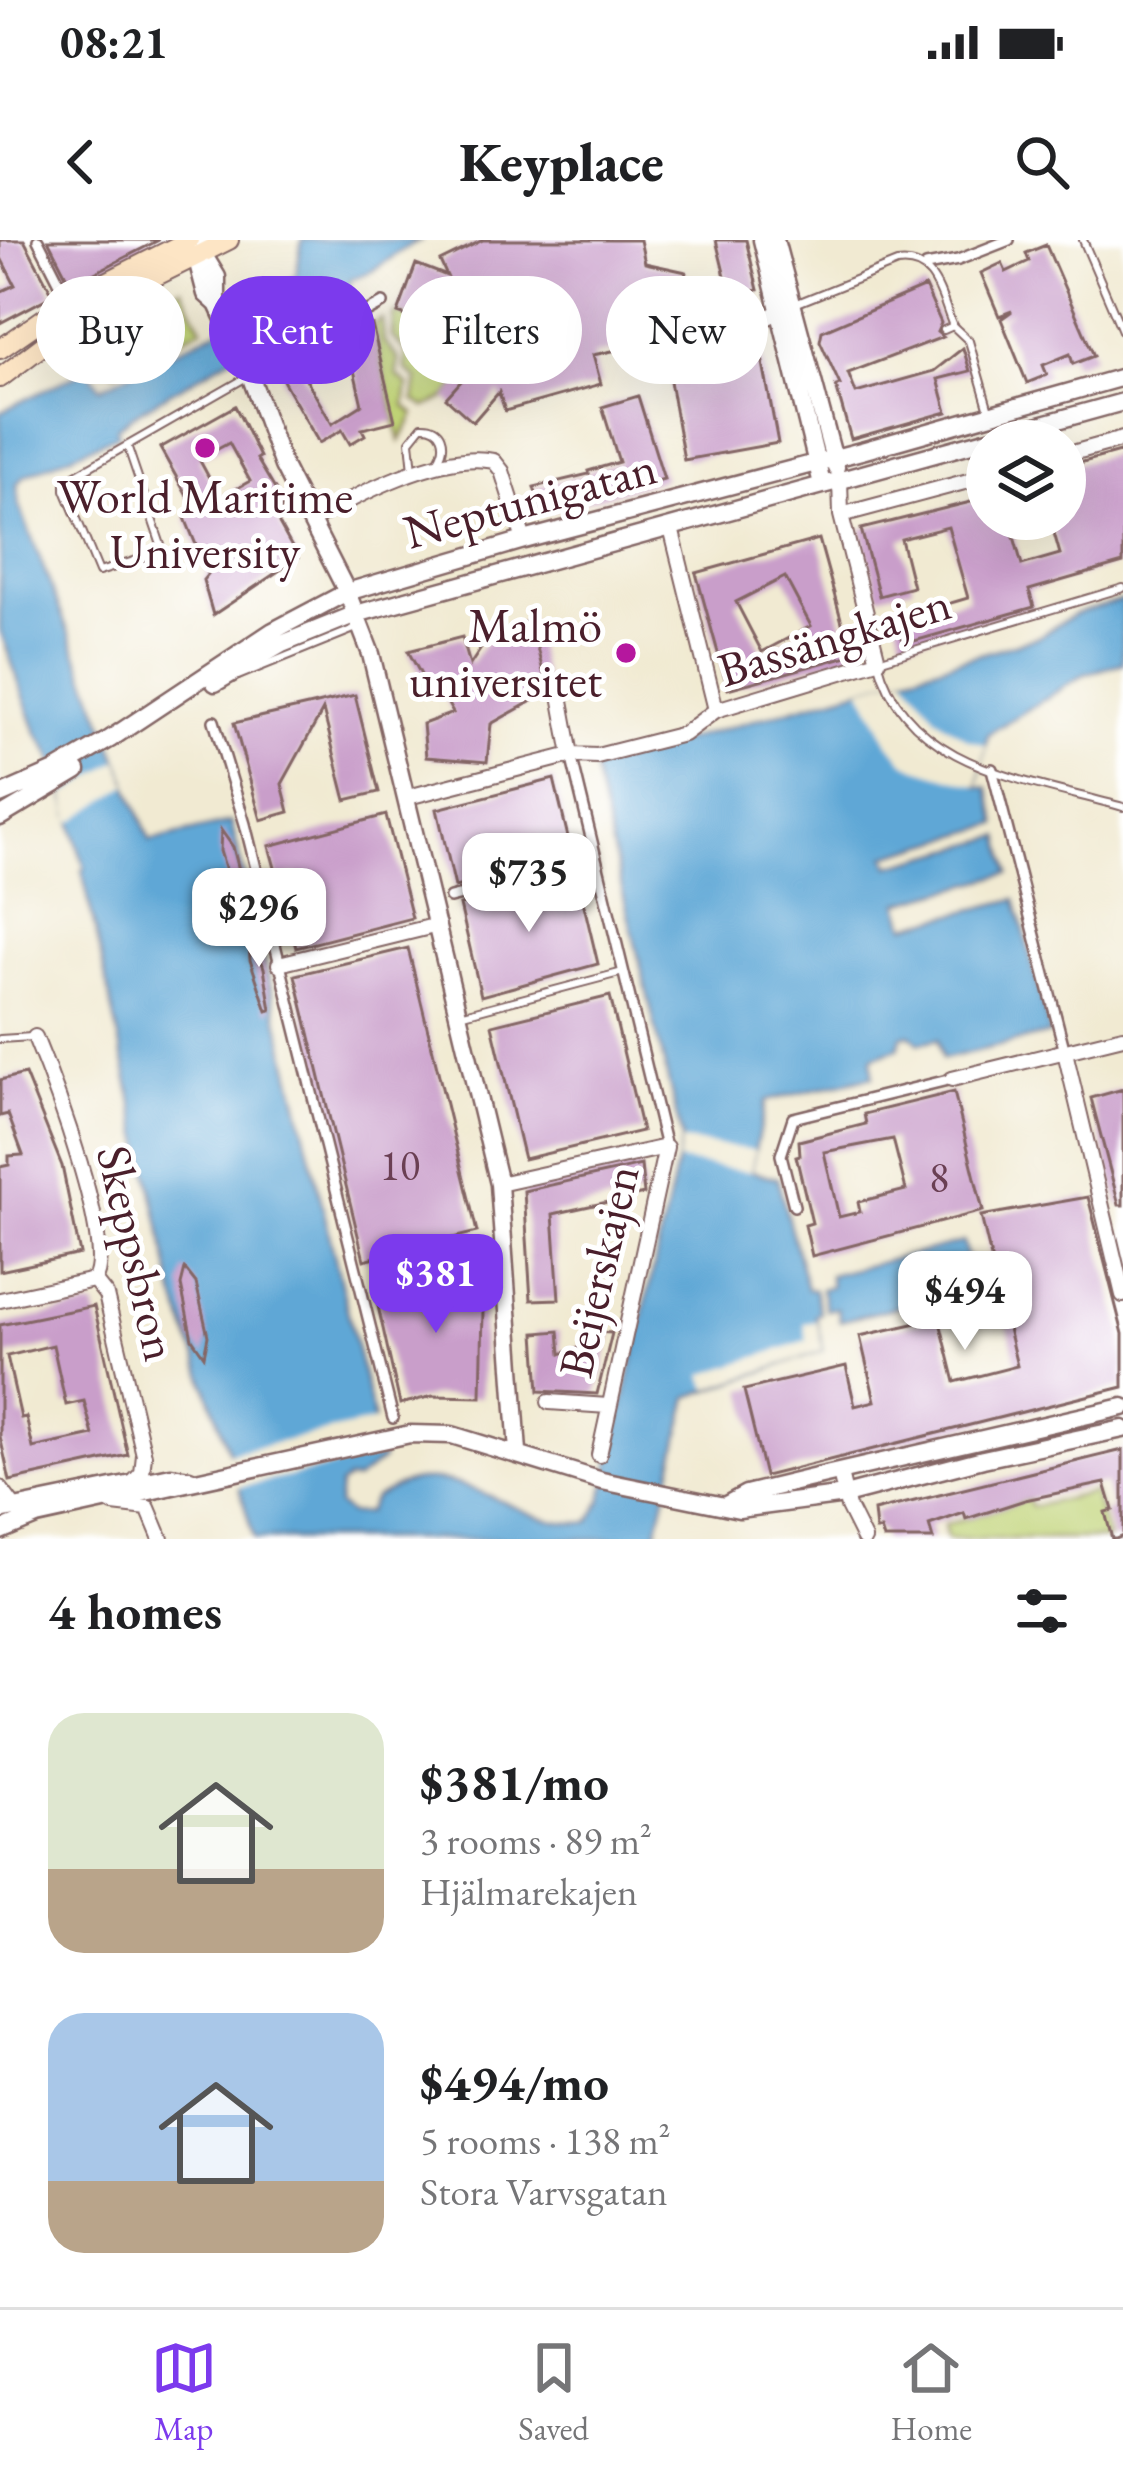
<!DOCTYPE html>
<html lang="en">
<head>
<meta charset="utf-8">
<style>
  body { margin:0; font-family:"EB Garamond",serif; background:#f2f2f2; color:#202124; height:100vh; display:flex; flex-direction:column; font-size:45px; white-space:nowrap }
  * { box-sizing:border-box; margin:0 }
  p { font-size:39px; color:#757577 }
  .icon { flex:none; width:66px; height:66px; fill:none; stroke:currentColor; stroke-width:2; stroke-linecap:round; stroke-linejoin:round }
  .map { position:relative; height:1299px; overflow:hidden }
  .sheet { display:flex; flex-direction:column; background:#fff; flex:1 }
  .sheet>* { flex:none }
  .hud { position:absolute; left:36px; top:36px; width:1053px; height:108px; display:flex; gap:24px }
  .buttons { position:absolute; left:966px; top:180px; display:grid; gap:24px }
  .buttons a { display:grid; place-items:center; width:120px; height:120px; border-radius:50%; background:#fff; box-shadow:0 12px 48px #0002; font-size:60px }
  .price { position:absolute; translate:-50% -102px; padding:0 27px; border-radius:24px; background:#fff; color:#222; font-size:39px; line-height:78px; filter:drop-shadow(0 3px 6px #0008) }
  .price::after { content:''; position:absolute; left:50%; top:72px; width:36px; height:27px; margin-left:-18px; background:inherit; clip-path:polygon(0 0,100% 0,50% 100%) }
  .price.current { background:#7c3aed; color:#fff }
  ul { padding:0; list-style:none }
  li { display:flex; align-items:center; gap:36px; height:300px; padding:0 48px }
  li span { display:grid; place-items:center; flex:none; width:336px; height:240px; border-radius:36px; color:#555 }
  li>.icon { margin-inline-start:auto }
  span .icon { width:144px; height:144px; fill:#fffc; stroke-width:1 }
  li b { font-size:51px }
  h2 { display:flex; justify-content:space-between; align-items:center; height:144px; padding:0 48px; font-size:51px }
  .chip { padding:0 42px; border-radius:54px; background:#fff; box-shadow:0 12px 48px #0002; font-size:42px; line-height:108px }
  .chip.current { background:#7c3aed; color:#fff }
  .status { display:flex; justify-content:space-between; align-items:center; height:84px; padding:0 60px; background:#fff; direction:ltr }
  .status svg { height:33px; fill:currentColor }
  header { display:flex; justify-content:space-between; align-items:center; height:156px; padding:0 48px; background:#fff; font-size:54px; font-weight:800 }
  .dock { display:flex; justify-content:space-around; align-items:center; height:168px; border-top:3px solid #e0e0e0; background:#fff; font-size:33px; color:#757577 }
  .dock a { display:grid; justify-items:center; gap:6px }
  .dock .current { color:#7c3aed }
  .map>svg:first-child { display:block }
</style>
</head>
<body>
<div class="status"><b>08:21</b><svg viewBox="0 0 49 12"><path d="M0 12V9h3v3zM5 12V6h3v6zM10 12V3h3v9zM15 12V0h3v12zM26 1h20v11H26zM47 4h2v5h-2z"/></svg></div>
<header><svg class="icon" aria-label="back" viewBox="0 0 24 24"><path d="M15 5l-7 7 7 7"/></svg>Keyplace<svg class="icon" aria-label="search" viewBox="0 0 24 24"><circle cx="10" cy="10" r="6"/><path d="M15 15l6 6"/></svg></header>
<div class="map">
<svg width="1123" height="1299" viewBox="0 0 1123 1299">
  <rect width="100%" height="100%" fill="#fff"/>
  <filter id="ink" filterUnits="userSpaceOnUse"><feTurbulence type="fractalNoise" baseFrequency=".00833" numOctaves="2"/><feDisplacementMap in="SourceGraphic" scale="24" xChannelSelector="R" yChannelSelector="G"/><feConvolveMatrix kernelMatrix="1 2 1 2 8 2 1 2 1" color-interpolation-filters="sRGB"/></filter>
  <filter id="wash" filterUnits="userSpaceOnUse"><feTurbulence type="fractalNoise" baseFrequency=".004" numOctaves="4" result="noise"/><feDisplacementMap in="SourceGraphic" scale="48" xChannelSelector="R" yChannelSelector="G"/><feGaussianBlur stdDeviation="2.7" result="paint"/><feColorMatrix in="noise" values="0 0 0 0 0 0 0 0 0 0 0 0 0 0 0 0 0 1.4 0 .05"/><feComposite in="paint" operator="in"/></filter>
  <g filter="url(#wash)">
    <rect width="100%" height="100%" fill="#f1ead2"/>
    <path fill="#c0d376" stroke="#857950" stroke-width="3" d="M181,48L202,88L114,132L92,92Z
      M398,73L426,83L422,92L453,107L449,110L463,139L446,158L425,167L414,160L417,139L405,129L406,111L392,97L393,75Z
      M382,79L384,102L398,119L397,135L408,145L405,166L415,174L400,201L372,85Z
      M1094,1252L1108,1299H947L944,1285L1028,1259L1031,1267Z"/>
    <path fill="#5fa7d6" stroke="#546380" stroke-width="3" d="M302,0H423C396,8 380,33 351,39L349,48L139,171L116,188L119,194L24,236L17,244L19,265L150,601L231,582L383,1219L357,1240H347L340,1245L338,1265L349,1274L367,1273L374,1258C385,1253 396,1245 408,1242C472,1227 527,1292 589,1282L602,1260L682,899L593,527L1038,397L1075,374L1123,360V423L1085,434L988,494L977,546L988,548L998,584L886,616L890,626L1001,596L1010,633L899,663L906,686L1016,659L1050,794L943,819L938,799L919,803L910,794L902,796L898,808L872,817L873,836L766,861L750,931L777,938L807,1049L814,1050L820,1073L815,1075L823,1110L689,1157L655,1299H254L229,1212L175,1055L82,630L85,628C68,584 67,531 37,493L0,390V172L88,129L100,148L230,84L296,36Z
      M963,1002L975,1048L840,1081L837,1068L826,1070L821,1049L831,1046L829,1035Z"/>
    <path fill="#f1ead2" d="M905,435L937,478L967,499L986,505L977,546L916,528L904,522L889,503L861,448Z
      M118,520L128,545L71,583L65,555Z
      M682,901L755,910L750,932L677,921Z
      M816,1080L823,1110L708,1149L703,1135L807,1100L804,1083Z
      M379,1180L388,1215L232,1249L225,1214Z"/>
    <g id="blocks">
      <path fill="#c99eca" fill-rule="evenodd" d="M0,0H24L53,55L0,83V52L15,45L0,16Z
        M48,0H159L71,45Z
        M483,0H640L645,23L686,32L683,44L673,46L669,54L677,71L672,90L658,87L661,101L593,115L601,144L505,171L499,152L473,182L446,158L463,139L446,104L421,92L426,83L398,73L416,24L447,36L440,21Z
        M716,0H746L758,50L730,57Z
        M1046,5L1094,116L1073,124L1070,114L1043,125L1047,135L1027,143L1001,79L1012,71L999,76L981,33L1002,23L1006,32L1029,21L1026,13Z
        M925,47L941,83L937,92L943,97L848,133L856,153L934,131L963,108L970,131L938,139L947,172L851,199L836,146L840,145L820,101L822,91Z
        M372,85L395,181L362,189L365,195L350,204L342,190L319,203L281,137L299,127L332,184L362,165L347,99Z
        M760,107L778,203L684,220L667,124Z
        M638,156L664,239L542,274L534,247L589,234L588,231L619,222L602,167Z
        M235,166L260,217L257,219L282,261L279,284L298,318L213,375L203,340L208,334L185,278L196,272L160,208ZM229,203L250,241L220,258L199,219Z
        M1123,211V323L1029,350L1034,367L904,404L896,379L968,358L948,287L901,299L913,347L879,356L861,289L987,258V279H1009L1022,325L1060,314L1050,279H1065V227Z
        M819,299L851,415L728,449L696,333ZM785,337L811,386L762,412L736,362Z
        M530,379L548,452L491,484L487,522L426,517L423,484L453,473L444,457L432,455L408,411L462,397L470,425L484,404Z
        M355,455L379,552L346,560L323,470L282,544L289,572L261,580L234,483Z
        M554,539L573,618L455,647L437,569Z
        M386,575L412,678L296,708L285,666L304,661L297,634L278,639L269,606Z
        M221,590L233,607L251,676L248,683L241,679L220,611Z
        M577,636L598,724L481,756L460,665Z
        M248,683L264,728L271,770L267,771L250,720Z
        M408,708L477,992L364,1020L295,735Z
        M610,756L642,891L524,919L492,785Z
        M25,834L62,926L80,1014L0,1031V927L9,925V916L23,915L8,874L0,876V840Z
        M1123,849V965H1119L1091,858Z
        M954,852L983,971L812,1016L805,985L812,983L796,916L800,915L799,901L866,884L864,874ZM893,899L906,950L858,962L860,972L839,977L824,912Z
        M641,925L644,954L553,974L559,1059L531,1060L524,951Z
        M1088,957L1123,1094V1147L765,1236L744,1150L846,1126L855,1166L875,1161L860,1096L939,1078L955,1142L1017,1126L981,976Z
        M484,1028L481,1157L433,1156L400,1164L375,1053Z
        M185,1029L196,1043L208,1096L204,1116L192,1099L181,1045Z
        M94,1066L128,1215L10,1241L0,1196V1085ZM53,1105L66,1165L84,1161L93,1195L33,1208L26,1177L21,1178L7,1116Z
        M559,1091L561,1114L593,1103L595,1092L612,1093L597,1154L539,1151L535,1093Z
        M1123,1210V1296L1116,1299H1112L1105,1272L1113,1270L1105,1243L1025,1260L966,1279L964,1273L929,1285L933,1299H884L881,1290H876L874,1271Z"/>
    </g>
  </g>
  <g filter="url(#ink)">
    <use href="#blocks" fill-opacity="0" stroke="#846665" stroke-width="3"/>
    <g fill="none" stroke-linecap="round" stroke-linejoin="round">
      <defs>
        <path id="service" d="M1083,0L1123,93
          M795,64L897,23C936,18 940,55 953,86L944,90
          M953,86L969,101L990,174
          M128,208L162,308L156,314L99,332L65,250V241L247,137
          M413,230L410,201L422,186C443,185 448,204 438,220
          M1123,348L878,421C905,528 1032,541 1123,567
          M238,436L359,387
          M464,774L623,732
          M0,799L32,797"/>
        <path id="pedestrian" d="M38,0L69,61
          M926,26L958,20L1009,0
          M250,135L383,63
          M214,481L245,584L393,1178
          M571,515L666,907
          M992,529L1065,812
          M450,658L594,622
          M794,966L781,915L793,878L952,839"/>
        <path id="minor" d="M680,55L698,85L705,88L764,79L787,68
          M1065,215L1123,199
          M841,275L987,236
          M311,281C357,255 441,210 494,221L502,231L524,300
          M671,288L716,470
          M560,455L571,515
          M408,557L571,515L597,516L684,494L716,470L878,421L841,275L840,239
          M279,724L438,685
          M35,797C52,838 117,1008 94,1040
          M1065,812L1123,1055
          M952,839L1123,797
          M499,944L666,907L599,1215
          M94,1040L106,1055L144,1215L142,1233L132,1244
          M0,1060L94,1040
          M549,1162L608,1166
          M840,1233L848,1267L864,1299
          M0,1248L15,1268
          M113,1264L148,1268L161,1299"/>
        <path id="tertiary" d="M200,0L203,14L199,27L206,54L217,64L250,135L283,226L347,352L371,414L499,944L518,1212
          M762,0L822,244
          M775,0L836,227
          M203,14L217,37V64
          M215,443L282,404L356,374L1123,162
          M0,555L55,531L110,499L273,391L347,352L524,300L865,210L1123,137
          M0,577L77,531
          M726,1265L746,1254L808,1239L1123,1167
          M0,1271L171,1236L190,1239
          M0,1291L36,1276L410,1194L452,1195L602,1241L739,1269L845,1255L983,1219L1123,1189"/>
        <path id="secondary" d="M0,109L69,61L189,0
          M0,138L94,67L229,0"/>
      </defs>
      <use href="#service" stroke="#846665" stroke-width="10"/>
      <use href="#pedestrian" stroke="#846665" stroke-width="14"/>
      <use href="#minor" stroke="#846665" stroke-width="18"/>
      <use href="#tertiary" stroke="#846665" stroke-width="21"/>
      <use href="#secondary" stroke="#846665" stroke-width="22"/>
      <use href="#service" stroke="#fff" stroke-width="6"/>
      <use href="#pedestrian" stroke="#fff" stroke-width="9"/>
      <use href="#minor" stroke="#fff" stroke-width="14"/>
      <use href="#tertiary" stroke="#fff" stroke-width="16"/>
      <use href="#secondary" stroke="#fde5c5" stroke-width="18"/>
    </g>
  </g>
  <g fill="#b5179e" stroke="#fff" stroke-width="4.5">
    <circle cx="205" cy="208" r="12"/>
    <circle cx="626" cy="413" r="12"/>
  </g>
  <g text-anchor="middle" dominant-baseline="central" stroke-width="10" stroke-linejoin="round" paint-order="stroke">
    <g font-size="42" fill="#6a3f53">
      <text x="400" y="925">10</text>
      <text x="939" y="937">8</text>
    </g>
    <g font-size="48" fill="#4a1f2b" stroke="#fff">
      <text x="205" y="256">World Maritime<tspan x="205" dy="55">University</tspan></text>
      <text x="602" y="385" text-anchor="end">Malmö<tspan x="602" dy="55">universitet</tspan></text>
    </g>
    <g font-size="48" fill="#4a1f2b" stroke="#fff">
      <text transform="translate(530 259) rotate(-15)">Neptunigatan</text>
      <text transform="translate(834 396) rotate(-17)">Bassängkajen</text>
      <text transform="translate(138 1013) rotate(77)">Skeppsbron</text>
      <text transform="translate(598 1031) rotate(-77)">Beijerskajen</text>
    </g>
  </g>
</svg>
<div class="buttons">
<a><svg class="icon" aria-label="layers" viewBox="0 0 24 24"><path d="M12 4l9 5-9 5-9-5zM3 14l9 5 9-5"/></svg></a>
</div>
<b class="price" style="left:529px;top:695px">$735</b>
<b class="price" style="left:259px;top:730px">$296</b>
<b class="price current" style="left:436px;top:1096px">$381</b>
<b class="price" style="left:965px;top:1113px">$494</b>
<div class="hud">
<a class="chip">Buy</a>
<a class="chip current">Rent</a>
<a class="chip">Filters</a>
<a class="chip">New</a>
</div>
</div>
<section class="sheet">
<h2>4 homes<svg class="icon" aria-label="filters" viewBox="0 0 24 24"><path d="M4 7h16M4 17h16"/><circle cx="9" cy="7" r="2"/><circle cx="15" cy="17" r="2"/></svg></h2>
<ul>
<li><span style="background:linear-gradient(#dfe7d0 65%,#b9a48a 0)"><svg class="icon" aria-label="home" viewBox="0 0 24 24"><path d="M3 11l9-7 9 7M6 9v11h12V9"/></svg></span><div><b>$381/mo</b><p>3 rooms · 89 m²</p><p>Hjälmarekajen</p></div></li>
<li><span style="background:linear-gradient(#a9c7e8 70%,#b9a48a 0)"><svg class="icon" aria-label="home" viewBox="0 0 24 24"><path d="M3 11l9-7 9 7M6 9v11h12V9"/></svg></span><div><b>$494/mo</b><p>5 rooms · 138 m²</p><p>Stora Varvsgatan</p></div></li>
</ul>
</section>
<nav class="dock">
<a class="current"><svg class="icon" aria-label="map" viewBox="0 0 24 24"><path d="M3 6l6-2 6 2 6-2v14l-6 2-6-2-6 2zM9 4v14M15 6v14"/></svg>Map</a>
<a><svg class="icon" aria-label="saved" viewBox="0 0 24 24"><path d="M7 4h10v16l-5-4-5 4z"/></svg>Saved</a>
<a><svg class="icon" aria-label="home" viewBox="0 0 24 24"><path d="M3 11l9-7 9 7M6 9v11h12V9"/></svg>Home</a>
</nav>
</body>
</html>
